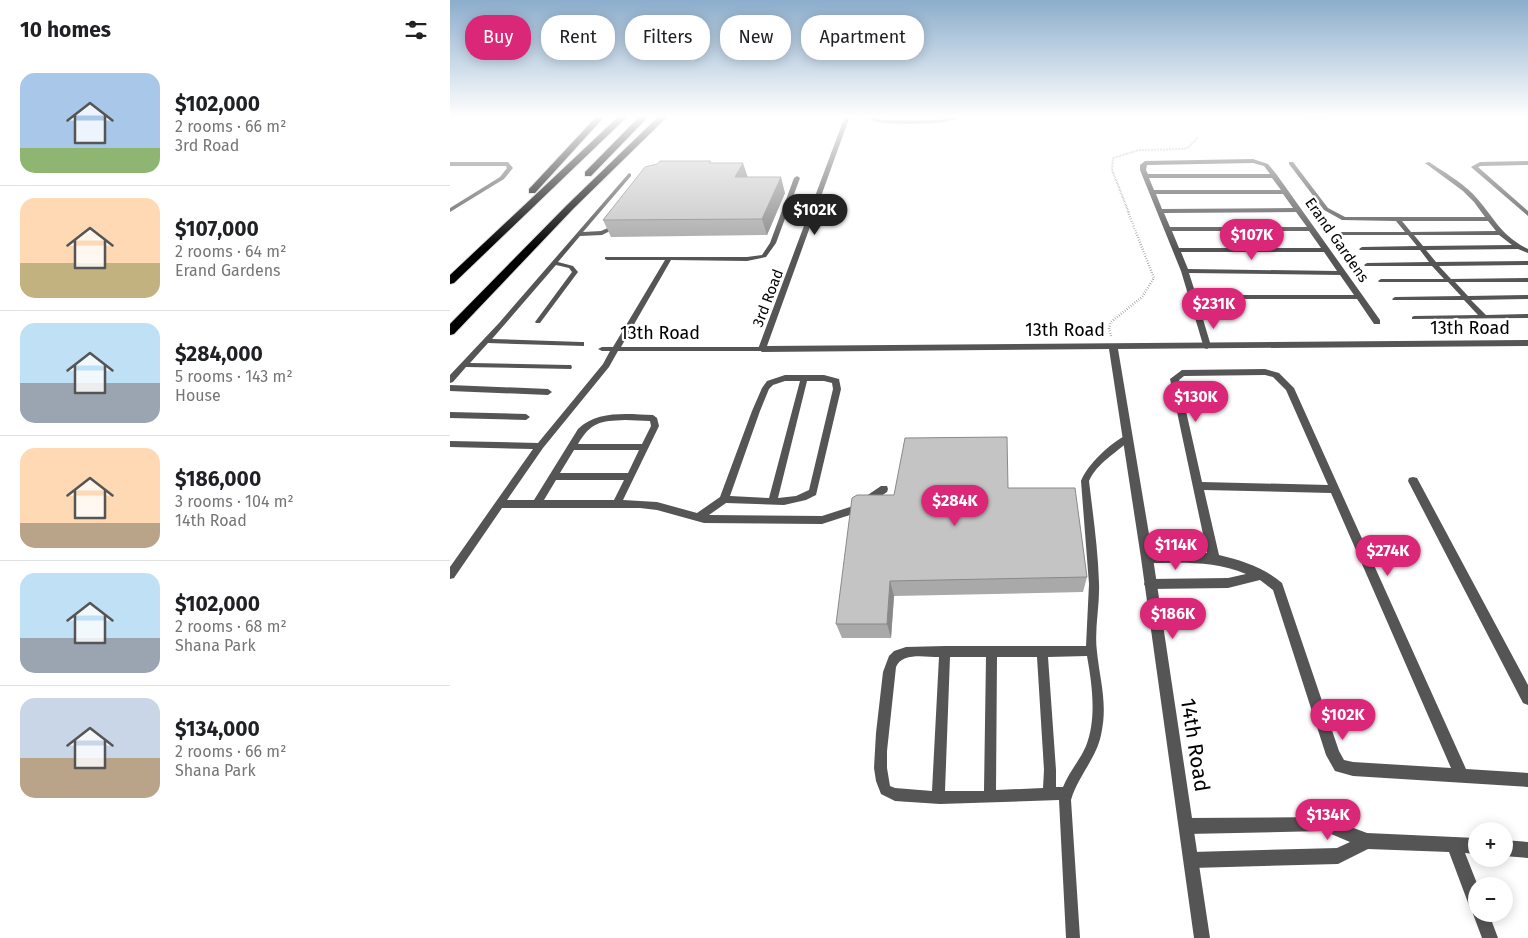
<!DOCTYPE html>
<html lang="en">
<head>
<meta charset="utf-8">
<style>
  body { margin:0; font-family:"Fira Sans",sans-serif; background:#f6f6f6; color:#202124; height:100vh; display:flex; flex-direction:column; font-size:19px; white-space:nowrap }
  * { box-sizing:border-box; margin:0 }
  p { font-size:16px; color:#757577 }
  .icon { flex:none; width:28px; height:28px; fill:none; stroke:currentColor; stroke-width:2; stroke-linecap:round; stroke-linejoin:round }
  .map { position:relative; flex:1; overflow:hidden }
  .panel { display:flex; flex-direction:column; background:#fff; width:450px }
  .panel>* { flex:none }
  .banner { position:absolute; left:15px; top:15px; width:475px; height:45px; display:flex; gap:10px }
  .tools { position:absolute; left:1018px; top:822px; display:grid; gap:10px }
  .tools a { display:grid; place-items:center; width:45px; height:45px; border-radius:50%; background:#fff; box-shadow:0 2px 12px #0003; font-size:25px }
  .price { position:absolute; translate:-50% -42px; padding:0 11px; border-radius:18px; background:#db2777; color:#fff; font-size:16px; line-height:32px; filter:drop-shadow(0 1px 2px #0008) }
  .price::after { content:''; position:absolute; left:50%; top:30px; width:15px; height:11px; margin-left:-8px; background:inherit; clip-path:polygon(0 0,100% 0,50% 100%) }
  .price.selected { background:#222; color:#fff }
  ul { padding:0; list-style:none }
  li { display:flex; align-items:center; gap:15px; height:125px; padding:0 20px }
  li+li { border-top:1px solid #e0e0e0 }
  li span { display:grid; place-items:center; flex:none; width:140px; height:100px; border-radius:15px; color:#555 }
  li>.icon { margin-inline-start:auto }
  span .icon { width:60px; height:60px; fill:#fffc; stroke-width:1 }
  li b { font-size:21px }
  h2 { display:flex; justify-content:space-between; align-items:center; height:60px; padding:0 20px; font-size:21px }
  .tag { padding:0 18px; border-radius:20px; background:#fff; box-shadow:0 2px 12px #0003; font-size:18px; line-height:45px }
  .tag.selected { background:#db2777; color:#fff }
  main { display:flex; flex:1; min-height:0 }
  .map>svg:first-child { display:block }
</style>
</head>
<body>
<main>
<section class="panel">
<h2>10 homes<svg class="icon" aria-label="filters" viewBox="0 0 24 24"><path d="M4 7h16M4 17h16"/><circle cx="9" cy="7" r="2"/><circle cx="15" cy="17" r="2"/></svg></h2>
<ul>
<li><span style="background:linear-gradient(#a9c7e8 75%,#8fb573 0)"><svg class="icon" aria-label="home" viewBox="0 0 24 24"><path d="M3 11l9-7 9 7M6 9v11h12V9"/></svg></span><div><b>$102,000</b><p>2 rooms · 66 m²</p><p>3rd Road</p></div></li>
<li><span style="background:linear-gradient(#ffd9b3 65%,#c2b280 0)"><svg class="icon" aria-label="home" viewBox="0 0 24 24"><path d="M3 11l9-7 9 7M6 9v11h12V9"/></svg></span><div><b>$107,000</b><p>2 rooms · 64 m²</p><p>Erand Gardens</p></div></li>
<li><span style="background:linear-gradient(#bfe0f5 60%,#9aa5b1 0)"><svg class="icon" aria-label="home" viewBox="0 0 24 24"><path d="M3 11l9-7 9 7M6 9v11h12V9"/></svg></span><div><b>$284,000</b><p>5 rooms · 143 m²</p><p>House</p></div></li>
<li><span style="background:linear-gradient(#ffd9b3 75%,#b9a48a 0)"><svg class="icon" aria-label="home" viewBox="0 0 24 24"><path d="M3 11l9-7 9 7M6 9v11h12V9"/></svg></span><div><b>$186,000</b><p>3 rooms · 104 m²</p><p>14th Road</p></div></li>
<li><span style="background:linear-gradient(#bfe0f5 65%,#9aa5b1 0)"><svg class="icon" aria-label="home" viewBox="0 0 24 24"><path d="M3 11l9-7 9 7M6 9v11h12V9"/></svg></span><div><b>$102,000</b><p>2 rooms · 68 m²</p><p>Shana Park</p></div></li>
<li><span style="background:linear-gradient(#c9d6e8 60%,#b9a48a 0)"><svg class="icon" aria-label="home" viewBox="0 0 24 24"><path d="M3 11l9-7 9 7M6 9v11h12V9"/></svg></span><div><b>$134,000</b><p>2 rooms · 66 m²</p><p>Shana Park</p></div></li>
</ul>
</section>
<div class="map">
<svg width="1078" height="938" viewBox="0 0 1078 938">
  <rect width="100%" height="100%" fill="#fff"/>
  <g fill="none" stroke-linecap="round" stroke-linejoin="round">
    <defs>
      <path id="motorway" d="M147,116H155L85,193H79V189Z
        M169,116H178L4,283L0,284V275Z
        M190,116H199L141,176H135V172Z
        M209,116H218L123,209L4,334L0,335V324L117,205Z"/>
    </defs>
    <use href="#motorway" stroke="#dbdbdb" stroke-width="2"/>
    <path stroke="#777" stroke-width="2" stroke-dasharray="0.5 1" stroke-linecap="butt" d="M679,213L662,170L663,158L689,150L734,149L739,147L748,137"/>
    <path stroke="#777" stroke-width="2.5" stroke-dasharray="0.5 2" stroke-linecap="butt" d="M661,336L659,328L661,322L692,297L704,278L678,212"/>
    <path fill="#555" fill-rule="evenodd" d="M418,116C423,116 427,119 432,120C450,120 467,121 485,120C493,120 501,116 509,116C505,120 500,121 495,122C483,124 434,125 424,121C422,120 419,118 418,116Z
      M0,162H58L63,168L54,179L0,212V208L50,177L57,168L56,166H0Z
      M839,162H843L878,208L895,217H1035L1024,202L1013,191L975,163L979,162C994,172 1010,181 1023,194C1044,216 1048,234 1078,249V253L1068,249L976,250L986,262L1078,261V265L989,266L1001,279L1078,278V282H1005L1018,296L1078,295V299L1021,300L1036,315L1078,314V318L962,319V317L964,316L1028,315L1014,300H943L942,299L945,297L1011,296L998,282H929L928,281L931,279H994L982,266H915L914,265L917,263L979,262L970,250H910L909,249L912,247L967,246L958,235H890L889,234L892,232H955L946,221L892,220L874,210L839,164ZM952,221H1038L1046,231L961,232ZM964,235H1049L1062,245L973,246Z
      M179,173L181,174V176L133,232L151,231L160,227L163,229L162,230L152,235L130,236L108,262L123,266L128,272L90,323H86L85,322L122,272L119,268L106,265L42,339L131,342H134V346L38,343L20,363L118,365H121L122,367L121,369L16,367L3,382L0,383V375L49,323Z
      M347,176L350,178L326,243L316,257L297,261L221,260L171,347H312L316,349L315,351H168L159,367L93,448L57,500H84L128,429C147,410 178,414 203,415L207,418L209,426L173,500L207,502L247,513L270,497L302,411L312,388L317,381L335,375H374L389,379L391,389L366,495L356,500L334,505L276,503L259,515L372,516L400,507L431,486H437L438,489L437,492L406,513L372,524L254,523L207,510L190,508H52L4,578L0,579V567L83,449L0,447V441L88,443L153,364L160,351H152L148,349L152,347H163L215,260H157L155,259V257H297L312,255L320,243L344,178ZM335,381H350L319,498L280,496L310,411L319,389L323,385ZM357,381H374L382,383L383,389L359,490L346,496L328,498ZM175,420L200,421L201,426L192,444H128C141,422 150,421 175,420ZM124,450H189L178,473H110ZM106,480H174L164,500H94Z
      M0,385L98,389L102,392L98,395L0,391Z
      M0,412L76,414L80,417L76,420L0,418Z
      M677,435L681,438L680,440C666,453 647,463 639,481C643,515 648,549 649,583C650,606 644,629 647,652C650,681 658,704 651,735C646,759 628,776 621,800L630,938H616L609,800L490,804L445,801L431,794L426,781L424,768L426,733L433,672L439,656L444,651L456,647L495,646H636L639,584L631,481C637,465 661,442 677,435ZM637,656C642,684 647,718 636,746C630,760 619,772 613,787H606V770L598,657ZM489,657L482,791L445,788L440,786L437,768V751L446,667C452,652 475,657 489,657ZM500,657H536L534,791H495ZM547,657H587L594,770L593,788L546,790Z"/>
    <path fill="#555" fill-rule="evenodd" d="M803,159L818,164L827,175L930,320V324H924L907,299H747L761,346L757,349L754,348L731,271L690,170V165L695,161ZM803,163L814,166L820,174H698L696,170L697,165ZM699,178H822L831,190H704ZM706,194H833L843,208L712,209ZM846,212L857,227H720L714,213ZM722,231H859L871,248H729ZM731,252H874L887,271L738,269ZM739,273L890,275L904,295H746Z
      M1078,161V165L1031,166L1028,167L1078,211V216L1021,167L1030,162Z
      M815,369L829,373L844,388L1016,769L1078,773V787L903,776L885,771L876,755L823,590L810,580L778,588L700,589L696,588L694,584L696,580L700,579L778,578L796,574C764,560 731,563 697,563L693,561L691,558L693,555L697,553H757L720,379L732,370ZM815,375L823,377L836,390L878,485L752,482L729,380L734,376ZM754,490L881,493L1001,768L903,762L894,760L889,751L832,583C815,568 791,560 769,555Z
      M963,477L967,478L1078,685V705L1073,703L958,481L959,478Z
      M874,817L917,833L1026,838V854L1015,853L1028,886H1026V914H1039L1048,938H1032L1023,914L1025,910L1020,908L999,852L918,849L888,864L742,868L737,865L734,860L737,855L742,852L887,848L900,842L874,831L737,834L732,831L729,826L732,821L737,818Z
      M1054,840L1078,842V858L1054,856Z"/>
    <path fill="#555" fill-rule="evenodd" d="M395,116H400L317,346L1078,340V346L668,349L703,558L760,938H744L691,558L659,349L312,352L308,349Z"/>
    <use href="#motorway" fill="#000" fill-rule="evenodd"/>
  </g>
  <path fill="#a9a9a9" d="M854,116H880L878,120H857Z
    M262,163L335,193L317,235L161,237L153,220Z
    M558,488L637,577L633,592L444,596L441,638H392L386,624L444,495Z"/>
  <path fill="#898989" d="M293,163L298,178L285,177Z
    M331,177L335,193L317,235L312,219Z
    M440,581L444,596L441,638L437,624Z"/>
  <path fill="#c4c4c4" stroke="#898989" d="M210,161H261L259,163H293L285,177H331L312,219L153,220L195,167L207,164Z
    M557,437L558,488H625L637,577L440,581L437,624H386L402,498L407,495H444L455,438Z"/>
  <linearGradient id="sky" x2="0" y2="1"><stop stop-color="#8cadcc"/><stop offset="0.47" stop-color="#fff"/><stop offset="1" stop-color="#fff" stop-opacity="0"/></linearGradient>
  <rect width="1078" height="248" fill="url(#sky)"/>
  <g text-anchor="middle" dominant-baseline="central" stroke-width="4.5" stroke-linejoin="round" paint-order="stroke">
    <g font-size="15" fill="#000" stroke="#fff">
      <text transform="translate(887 240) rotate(55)">Erand Gardens</text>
      <text transform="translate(318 298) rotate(-69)">3rd Road</text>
    </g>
    <g font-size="18" fill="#000" stroke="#fff">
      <text x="1020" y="328">13th Road</text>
      <text x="615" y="330">13th Road</text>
      <text x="210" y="333">13th Road</text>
    </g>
    <g font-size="21" fill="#000" stroke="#fff">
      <text transform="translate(745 745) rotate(81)">14th Road</text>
    </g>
  </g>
</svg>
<div class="tools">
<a>+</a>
<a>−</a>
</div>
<b class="price selected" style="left:365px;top:236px">$102K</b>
<b class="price" style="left:802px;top:261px">$107K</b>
<b class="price" style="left:764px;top:330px">$231K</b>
<b class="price" style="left:746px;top:423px">$130K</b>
<b class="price" style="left:505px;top:527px">$284K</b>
<b class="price" style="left:726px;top:571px">$114K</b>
<b class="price" style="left:938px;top:577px">$274K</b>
<b class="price" style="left:723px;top:640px">$186K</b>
<b class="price" style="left:893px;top:741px">$102K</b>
<b class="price" style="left:878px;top:841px">$134K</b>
<div class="banner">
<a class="tag selected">Buy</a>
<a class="tag">Rent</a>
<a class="tag">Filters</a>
<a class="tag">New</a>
<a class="tag">Apartment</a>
</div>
</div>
</main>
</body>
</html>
